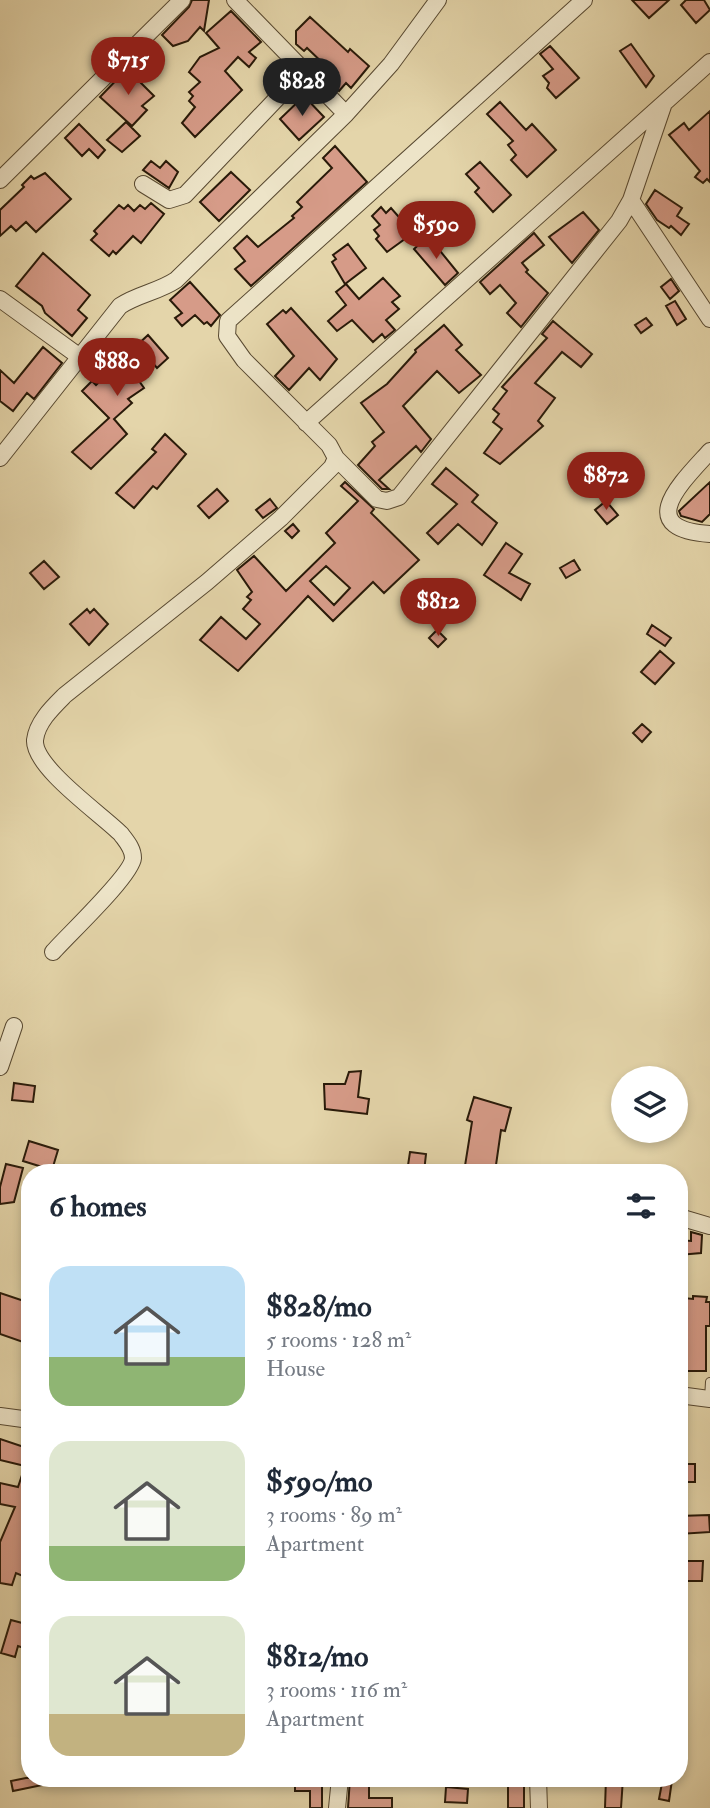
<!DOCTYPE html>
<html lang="en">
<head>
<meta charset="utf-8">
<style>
  body { margin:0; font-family:"IM FELL Double Pica",serif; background:#f2f2f3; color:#1f2937; height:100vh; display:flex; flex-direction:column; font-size:26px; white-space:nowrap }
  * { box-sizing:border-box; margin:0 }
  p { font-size:23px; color:#747a83 }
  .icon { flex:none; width:38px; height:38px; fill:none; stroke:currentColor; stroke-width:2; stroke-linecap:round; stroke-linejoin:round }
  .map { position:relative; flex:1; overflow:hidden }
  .sheet { position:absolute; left:21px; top:1164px; width:667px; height:623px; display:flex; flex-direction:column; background:#fff; border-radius:28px; box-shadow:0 4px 10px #0003 }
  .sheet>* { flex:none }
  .buttons { position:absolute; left:611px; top:1066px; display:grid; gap:14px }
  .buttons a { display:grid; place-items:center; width:77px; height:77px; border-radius:50%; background:#fff; box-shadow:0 4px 10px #0003; font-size:35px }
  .price { position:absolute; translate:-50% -60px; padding:0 16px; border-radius:24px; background:#8f2418; color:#fff; font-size:23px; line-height:46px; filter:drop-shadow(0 2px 4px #0008) }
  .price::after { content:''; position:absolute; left:50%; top:42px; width:21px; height:16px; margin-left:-10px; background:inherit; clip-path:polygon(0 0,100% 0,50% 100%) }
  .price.active { background:#222; color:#fff }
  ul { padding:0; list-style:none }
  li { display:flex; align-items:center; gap:21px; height:175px; padding:0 28px }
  li span { display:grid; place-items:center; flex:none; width:196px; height:140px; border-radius:21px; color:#555 }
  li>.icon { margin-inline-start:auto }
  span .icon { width:84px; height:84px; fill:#fffc; stroke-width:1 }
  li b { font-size:30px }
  h2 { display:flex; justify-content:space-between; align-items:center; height:84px; padding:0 28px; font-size:30px }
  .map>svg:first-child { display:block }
</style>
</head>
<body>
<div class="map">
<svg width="710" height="1808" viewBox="0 0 710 1808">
  <rect width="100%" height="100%" fill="#e4d5aa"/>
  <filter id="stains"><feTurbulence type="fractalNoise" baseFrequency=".00286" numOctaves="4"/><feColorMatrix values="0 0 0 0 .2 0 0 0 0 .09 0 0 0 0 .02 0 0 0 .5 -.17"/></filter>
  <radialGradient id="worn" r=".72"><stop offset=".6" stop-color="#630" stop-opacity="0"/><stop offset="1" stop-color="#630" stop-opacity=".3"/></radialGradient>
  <path fill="#d69b88" stroke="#291a09" stroke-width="2" fill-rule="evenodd" d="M192,0H209L204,31L200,27L188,41L173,46L162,35L189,7Z
    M632,0H669L649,18Z
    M686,0H704L710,10L696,23L681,5Z
    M231,11L261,42L249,52L256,58L249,67L238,57L225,71L242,90L195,137L182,123L195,107L189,101L193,96L189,92L200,82L189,72L200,57L219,48L206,33Z
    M310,17L348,52L350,49L369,66L351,88L346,83L339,91L321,73L327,67L307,48L304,51L296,44V31Z
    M631,44L654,76L646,87L620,51Z
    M550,46L579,78L556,98L547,88L549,83L543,76L553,69L540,54Z
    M127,69L154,96L142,106L147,110L132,126L100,97Z
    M304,96L324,117L299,140L280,119Z
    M500,102L526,130L532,124L556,150L527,177L511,160L516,155L508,145L513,141L487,114Z
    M710,111V182L707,179L703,183L695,177L700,171L669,135L684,123L689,130Z
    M126,122L140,136L122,152L107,140Z
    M79,124L105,150L98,158L89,149L82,156L65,138Z
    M335,146L367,182L251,286L235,269L245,261L234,248L247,236L258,247L294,218L292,216L302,207L297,202L332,168L323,158Z
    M151,161L160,168L166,161L178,172L169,188L143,170Z
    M480,162L511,195L493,212L475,192L479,188L466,174Z
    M231,172L250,190L219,221L200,202Z
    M45,173L71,199L36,232L26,222L16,231L11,226L0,236V210L24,187L22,185L31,176L34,179Z
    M655,190L682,208L677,216L689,224L681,235L671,226L669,228L657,220L646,204Z
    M151,203L164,214L141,243L133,236L116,254L113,251L109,256L91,240L97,234L94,231L119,205L124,209L128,205L134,211L140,205L145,209Z
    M381,207L386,213L391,208L413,233L387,252L376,239L379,236L374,230L380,225L372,216Z
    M583,212L599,230L572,263L549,237Z
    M534,233L544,245L522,263L528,270L526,272L548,293L521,327L507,313L516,303L500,285L490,294L480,282Z
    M428,236L458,273L445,285L414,249Z
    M348,244L366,268L345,284L332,262L336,259L333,255Z
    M43,253L90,295L78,310L87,318L72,336L45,313L42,306L16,286Z
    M383,278L400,296L392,302L399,309L386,320L395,330L385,338L382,334L373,342L352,320L337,331L328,321L346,305L336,292L346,284L359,299Z
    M671,279L679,291L670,299L661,287Z
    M190,282L220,315L211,326L207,322L204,324L195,315L182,326L175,318L182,313L170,300Z
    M675,301L686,319L677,325L666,306Z
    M291,308L337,359L320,380L309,368L289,390L275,376L294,356L267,324L283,310L286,313Z
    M646,318L652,325L641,333L635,325Z
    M553,321L592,354L581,367L562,352L535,383L555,398L538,421L543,426L500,464L484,453L502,429L493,422L499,414L493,409L507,391L502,387L547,338L542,334Z
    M444,325L462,345L456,350L481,375L459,393L437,371L403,406L431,439L421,452L416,446L379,480L389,489H382L358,465L375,446L372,442L384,432L361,403L387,384L416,352L415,350Z
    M148,335L168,358L157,368L152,362L137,378L144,388L128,399L132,403L114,419L127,434L91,469L72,452L109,418L82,391L92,381L96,385L111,370L107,366L116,357L120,361Z
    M43,347L62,363L34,399L27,393L13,411L0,401V370L14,383Z
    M165,434L186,454L157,489L153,486L134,508L116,493L156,452L152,449Z
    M446,468L478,495L472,502L497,523L482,545L458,524L438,544L427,533L457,504L432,484Z
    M345,482L374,509L371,513L419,560L384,593L373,582L333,621L308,596L238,671L200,640L221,617L246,639L260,624L243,609L251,600L247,597L252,592L237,570L254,556L286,591L335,543L326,533L358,501L341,486ZM326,566L350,588L334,605L310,581Z
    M710,482V514L702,522L681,516L679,511Z
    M217,489L228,501L209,518L198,506Z
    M270,499L277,508L263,518L256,510Z
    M606,501L618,515L607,524L595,510Z
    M293,524L299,531L292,538L285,531Z
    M506,543L522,554L509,573L530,584L521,600L484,575Z
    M574,560L580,570L566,578L560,568Z
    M44,561L59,577L44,589L30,573Z
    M87,609L90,613L94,609L108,624L89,645L70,624Z
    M652,625L671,638L665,646L647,634Z
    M437,630L446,639L438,647L429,638Z
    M660,651L674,663L655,684L641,672Z
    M642,724L651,732L642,742L633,733Z
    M361,1071L358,1097L369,1099L367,1114L325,1109L324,1084H345L349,1072Z
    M14,1083L35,1086L33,1102L12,1100Z
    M474,1097L511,1108L505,1131L501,1130L495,1172H464L472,1122L467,1120Z
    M29,1141L58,1150L52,1170L23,1161Z
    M410,1152L426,1154L424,1172H407Z
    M6,1164L23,1168L14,1202L0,1204V1187Z
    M691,1232L702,1235L701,1253L679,1255V1240L691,1241Z
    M0,1293L30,1303V1321L23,1342L0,1334Z
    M693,1296L707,1297L706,1302H710V1326H706V1371H682L679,1366V1345H685L684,1298L693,1299Z
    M0,1439L30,1449V1579L16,1573L12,1585L0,1583V1542L15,1507L0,1504V1483L18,1487L25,1466L0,1460Z
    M681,1464H695V1482H681Z
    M709,1515L710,1532L679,1534V1516Z
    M682,1561H703L702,1581H682Z
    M11,1620L26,1624L23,1636L30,1638V1650L18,1646L15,1657L1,1653Z
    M26,1778H51L52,1783L13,1791L11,1781Z
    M295,1778H322V1808H310V1791H295Z
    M350,1778H369V1798H392V1808H348Z
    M508,1778H524V1808H508Z
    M606,1778H623L621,1808H605Z
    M663,1778L672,1780L669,1801L659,1799Z
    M446,1787L468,1789L467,1803L445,1802Z"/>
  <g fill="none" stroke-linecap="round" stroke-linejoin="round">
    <defs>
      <path id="service" d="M709,1399L710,1382"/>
      <path id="minor" d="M235,0L346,114
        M0,180L182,0
        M143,184L169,200L185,195L303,71
        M631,200L710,319
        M0,299L80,357
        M306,423L710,62
        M710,451C682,482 632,529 710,534
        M0,458L120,306C138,294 158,292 176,280L346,114L391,64L438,0
        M336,458L377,499L387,501L399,497L619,221L631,200L664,103
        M53,952C67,936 132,875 133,858C133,848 126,841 121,834C101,814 33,767 35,740C37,722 53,707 65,695L207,582L281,518L332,467L336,458L329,445L244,360L227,336L228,321L584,0
        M0,1067L14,1026
        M679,1217L710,1226
        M679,1395L710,1399
        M0,1416L30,1420
        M538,1778L539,1808
        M337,1808L340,1778"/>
    </defs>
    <use href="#service" stroke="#584931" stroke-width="10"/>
    <use href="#minor" stroke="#584931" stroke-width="18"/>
    <use href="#service" stroke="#ede4c8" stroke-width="8"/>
    <use href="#minor" stroke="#ede4c8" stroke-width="16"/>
  </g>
  <rect width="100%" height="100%" filter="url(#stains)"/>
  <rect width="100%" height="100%" fill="url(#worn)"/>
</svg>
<div class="buttons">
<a><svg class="icon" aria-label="layers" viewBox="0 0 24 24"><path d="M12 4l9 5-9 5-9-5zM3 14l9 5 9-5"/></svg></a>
</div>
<b class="price" style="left:128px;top:97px">$715</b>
<b class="price active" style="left:302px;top:118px">$828</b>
<b class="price" style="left:436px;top:261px">$590</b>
<b class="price" style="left:117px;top:398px">$880</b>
<b class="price" style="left:606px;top:512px">$872</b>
<b class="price" style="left:438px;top:638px">$812</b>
<section class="sheet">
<h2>6 homes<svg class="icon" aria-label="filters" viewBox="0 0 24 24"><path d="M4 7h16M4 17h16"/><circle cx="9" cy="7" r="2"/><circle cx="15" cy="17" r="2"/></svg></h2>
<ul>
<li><span style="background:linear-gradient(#bfe0f5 65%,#8fb573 0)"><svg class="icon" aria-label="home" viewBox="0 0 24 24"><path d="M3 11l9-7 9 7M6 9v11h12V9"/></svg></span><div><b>$828/mo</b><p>5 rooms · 128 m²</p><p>House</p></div></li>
<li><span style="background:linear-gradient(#dfe7d0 75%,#8fb573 0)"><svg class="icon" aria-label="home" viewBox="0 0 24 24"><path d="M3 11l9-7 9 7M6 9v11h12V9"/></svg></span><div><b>$590/mo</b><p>3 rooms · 89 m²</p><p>Apartment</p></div></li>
<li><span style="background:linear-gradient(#dfe7d0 70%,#c2b280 0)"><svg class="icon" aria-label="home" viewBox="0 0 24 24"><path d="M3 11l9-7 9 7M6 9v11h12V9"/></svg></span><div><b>$812/mo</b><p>3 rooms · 116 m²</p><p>Apartment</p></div></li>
</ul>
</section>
</div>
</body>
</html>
